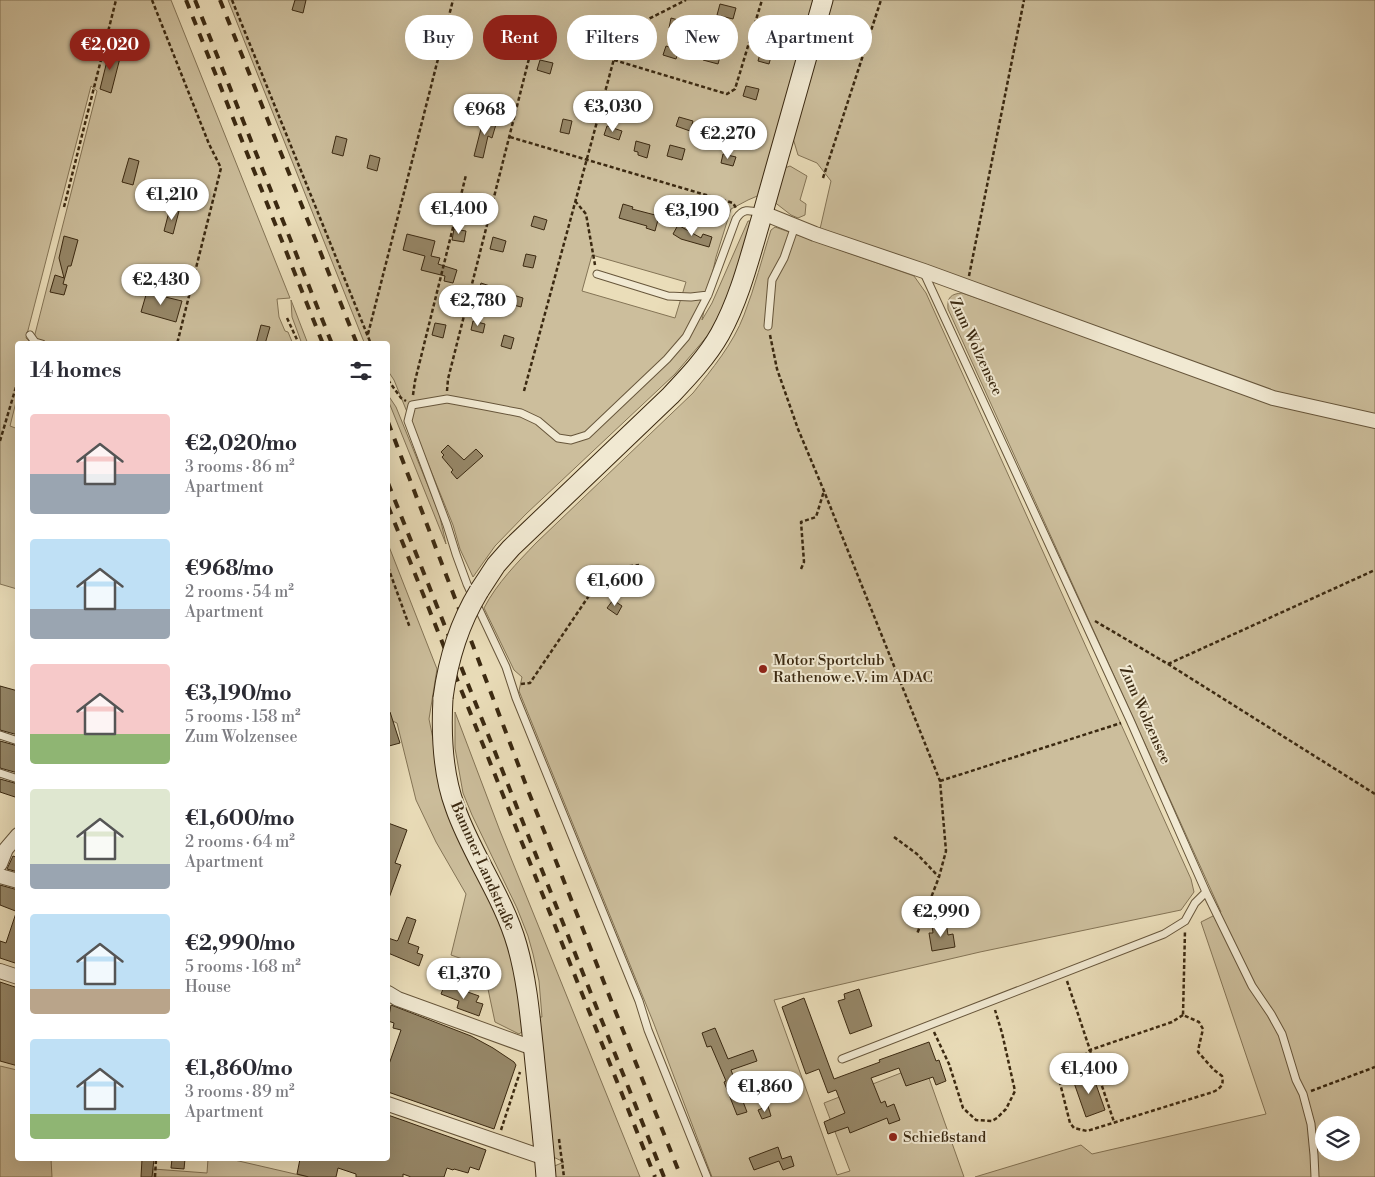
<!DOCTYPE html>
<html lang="en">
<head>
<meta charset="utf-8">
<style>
  body { margin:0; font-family:"Libre Bodoni",serif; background:#f2f2f3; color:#2b2b33; height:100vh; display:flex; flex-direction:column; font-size:19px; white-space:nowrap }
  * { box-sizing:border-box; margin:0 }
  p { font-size:16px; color:#7c7c81 }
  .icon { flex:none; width:28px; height:28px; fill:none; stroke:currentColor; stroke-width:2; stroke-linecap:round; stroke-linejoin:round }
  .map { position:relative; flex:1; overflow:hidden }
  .details { position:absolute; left:15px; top:341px; width:375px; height:820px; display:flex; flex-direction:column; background:#fff; border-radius:5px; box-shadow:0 5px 20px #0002 }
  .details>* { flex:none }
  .hud { position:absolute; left:405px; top:15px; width:475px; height:45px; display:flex; gap:10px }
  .fabs { position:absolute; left:1315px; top:1116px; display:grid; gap:10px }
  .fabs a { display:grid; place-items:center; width:45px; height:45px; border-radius:50%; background:#fff; box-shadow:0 5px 20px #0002; font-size:25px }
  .price { position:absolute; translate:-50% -42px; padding:0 11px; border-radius:18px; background:#fff; color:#222; font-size:16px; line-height:32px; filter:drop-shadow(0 1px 2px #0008) }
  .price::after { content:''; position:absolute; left:50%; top:30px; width:15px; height:11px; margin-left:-8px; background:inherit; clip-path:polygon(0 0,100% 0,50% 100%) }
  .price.on { background:#8f2418; color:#fff }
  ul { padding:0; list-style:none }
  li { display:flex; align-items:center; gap:15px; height:125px; padding:0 15px }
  li span { display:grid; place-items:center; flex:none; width:140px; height:100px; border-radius:5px; color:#555 }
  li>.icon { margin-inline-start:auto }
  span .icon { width:60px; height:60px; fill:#fffc; stroke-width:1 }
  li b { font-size:21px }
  h2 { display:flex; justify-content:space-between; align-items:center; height:60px; padding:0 15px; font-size:21px }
  .tag { padding:0 18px; border-radius:22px; background:#fff; box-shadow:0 5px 20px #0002; font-size:18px; line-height:45px }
  .tag.on { background:#8f2418; color:#fff }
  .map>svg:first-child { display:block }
</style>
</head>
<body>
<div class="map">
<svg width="1375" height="1177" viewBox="0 0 1375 1177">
  <rect width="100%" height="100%" fill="#eaddb9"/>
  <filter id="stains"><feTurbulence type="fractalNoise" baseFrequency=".004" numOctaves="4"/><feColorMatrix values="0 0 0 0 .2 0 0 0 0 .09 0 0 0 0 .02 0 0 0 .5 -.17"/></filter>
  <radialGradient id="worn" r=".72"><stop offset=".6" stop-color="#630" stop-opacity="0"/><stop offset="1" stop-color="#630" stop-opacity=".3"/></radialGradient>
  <path fill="#ccbe9c" stroke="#847456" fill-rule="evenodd" d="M0,0H171L290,298L277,299L279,317L285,331L288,332L293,344H53L34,338L97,91L91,86L26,338L32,344H18L17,398L10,426L18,429L17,589L0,584Z
    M228,0H816L762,194L748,200L731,209L716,257L702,320L712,303L748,221H752L740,262L725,303L709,334L675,374L526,514L495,546L473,577L460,549L453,525L394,380L388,371V344H366L364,342ZM592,255L686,282L675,318L582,291Z
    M830,0H1375V418L1276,395L820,229L831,181L817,163L798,155L792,135Z
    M790,166L807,176L800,200L806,204L805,215L798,218L791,215L773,201L782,169Z
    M775,227L914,276L926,293L1191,879L1194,892L1181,910L980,952L774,1000L837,1175L850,1171L824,1103L924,1064L964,1177H712L654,1024L519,691L522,677L514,670L484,608C497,583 517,563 536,543L693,393C712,369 733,344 744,315C755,287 762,258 771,230Z
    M962,293L1276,402L1375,425V1177H975L1081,1145L1092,1154L1266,1114L1201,922L1221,912L948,309C947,297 951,294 962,293ZM1324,1125H1351V1152H1324Z
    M291,300L308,344H302L292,317Z
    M388,395L396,407L439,513L446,544L388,400Z
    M388,544L437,669L429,719L445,799L508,941L514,964L523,1031L519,1034L495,1022L485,975C478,962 464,960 451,955L466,894L436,842L416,800L397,723L388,719Z
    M455,712L500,831L640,1177H553L552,1167L564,1162L551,1156L537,1017H542L539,981L533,954L528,936L517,908L472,815L463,793L455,748Z
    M0,1066L17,1070L18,1159H51L52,1177H0Z
    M208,1159H230L308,1177H153V1169L207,1173Z"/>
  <path fill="#968768" stroke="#3b2911" d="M295,0H306L303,13L292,10Z
    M720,4L736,8L733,19L717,15Z
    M770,16L783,20L780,30L766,25Z
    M671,18L689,23L686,32L669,28Z
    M632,40L642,43L638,55L629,52Z
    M666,46L679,50L676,59L663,55Z
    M706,49L721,53L718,64L703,60Z
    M761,50L772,53L769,64L758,61Z
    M108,51L121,54L111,93L100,89L107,61L106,60Z
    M540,60L553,63L550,74L537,70Z
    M746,86L759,89L756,100L743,96Z
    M618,99L629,102L626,111L615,108Z
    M484,117L497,121L492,138L488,136L483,158L474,156Z
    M679,117L693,121L690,131L676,126Z
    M563,119L572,121L569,134L560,132Z
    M607,126L622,131L619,140L604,135Z
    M336,136L347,139L343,156L332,153Z
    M636,141L650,145L647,158L638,155V152L634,151Z
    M670,145L685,149L682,160L667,156Z
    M723,154L736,157L733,166L721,163Z
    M370,155L380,158L377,171L367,168Z
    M129,158L139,161L133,185L122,182Z
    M623,204L633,207L632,209L659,216L655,231L646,228L647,226L619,218Z
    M170,208L179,211L173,234L164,231Z
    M534,216L547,220L544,230L531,226Z
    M678,225L701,238L703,234L712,237L709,247L681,239L673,234Z
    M454,229L466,231L464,242L452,240Z
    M407,234L435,241L431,256L440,258L438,264L457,270L453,283L444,281L445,276L421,270L425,256L403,250Z
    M64,236L78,240L71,266H68L63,284L67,285L64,295L50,292L55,275L64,278L59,258Z
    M493,237L506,241L503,252L490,249Z
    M526,254L536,256L533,268L523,266Z
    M481,283L490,286L488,297L478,294Z
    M148,288L158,291L157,295L182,301L176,322L141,312Z
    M513,295L523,298L521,307L510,304Z
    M473,321L485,324L483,333L471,330Z
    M435,323L446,325L443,338L432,335Z
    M261,325L270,327L265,344H256Z
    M504,335L514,338L511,349L501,346Z
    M448,445L464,460L476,449L483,456L457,479L451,472L453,470L442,457L444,455L441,452Z
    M613,600L622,606L617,615L607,608Z
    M0,686L18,691V735L0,730Z
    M388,712H390L400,743L389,746L388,740Z
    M0,741L18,746V773L0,768Z
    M0,779L18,784V798L0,792Z
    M388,823L407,830L395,863L401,865L389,898L388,897Z
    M13,856L18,858V872L7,869Z
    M0,885L18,890V912L0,905Z
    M16,913L18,914V964L0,958V941L6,943Z
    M407,917L416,920L408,943L419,947L417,953L423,955L419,966L388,953V938L397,941L398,940Z
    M946,922L948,935L953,934L955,947L932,951L929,933H933L932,925Z
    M0,982L18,988V1066L0,1061Z
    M445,984L479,996L476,1002L483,1004L479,1016L457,1008L459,1001L441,994Z
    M859,989L872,1026L850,1034L838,1001L845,999L844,994Z
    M804,998L834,1079L880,1062L879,1060L929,1042L936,1061L939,1060L946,1081L936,1085L933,1077L906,1086L899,1068L871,1078L881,1103L885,1101L887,1107L894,1104L900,1120L889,1124L887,1118L850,1133L848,1127L828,1134L824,1122L845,1113L836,1090L828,1093L819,1069L806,1074L782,1007Z
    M391,1005L471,1036L493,1048L514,1062L516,1065L494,1129L388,1092V1067L401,1030L393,1028L394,1023L388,1021Z
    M715,1028L728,1059L753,1050L757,1061L731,1070L747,1112L737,1115L724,1082L726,1081L711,1046L707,1047L702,1033Z
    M1092,1073L1105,1110L1086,1117L1073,1080Z
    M768,1106L771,1116L762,1119L758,1110Z
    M388,1115L486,1150L479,1170L470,1167L468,1173L454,1169L453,1170L447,1168L444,1177H411L403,1174V1177H356V1174L338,1168L336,1177H309L297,1174L300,1159H388Z
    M778,1147L782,1159L791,1156L794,1166L783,1170L779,1161L754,1170L749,1158Z
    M142,1159H154L152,1177H141Z
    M172,1159H185L184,1169L171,1168Z"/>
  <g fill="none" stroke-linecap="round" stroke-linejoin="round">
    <defs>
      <path id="lane" d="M924,273L1130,720L1206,892L1252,986L1271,1014L1282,1034L1296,1080L1303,1094L1311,1124L1314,1155L1315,1177
        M597,274L668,296L691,297L708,295
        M768,326L772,280L784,258L795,226
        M30,335L35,342L42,344
        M0,735L18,741
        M0,773L18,779
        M842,1059L1164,934L1185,921L1195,903L1206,892
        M707,1177L648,1030L639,1001L516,698L506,667L467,584L456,554L447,525L408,421L412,405L447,399L485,406L521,413L538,421L558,438L571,440L587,435L667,359L686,337L708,295L736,219C743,208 749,210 761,213"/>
      <path id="street" d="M763,213L815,234L924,271L1273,398L1375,421
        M0,864L6,849L18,835
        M0,876L18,881
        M0,971L18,977
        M388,993L398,999L533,1048
        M388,1104L545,1158"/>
      <path id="secondary" d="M479,591L496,565L511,548L670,396C688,377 707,357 720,334C740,298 750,256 762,216C783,144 803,72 823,0
        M443,698C441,734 442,772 455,807C471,854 503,896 517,945C527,980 530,1016 534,1053C538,1094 543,1136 546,1177"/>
    </defs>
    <use href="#lane" stroke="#67563b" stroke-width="9"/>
    <use href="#street" stroke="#67563b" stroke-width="16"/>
    <use href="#secondary" stroke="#3b2911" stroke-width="21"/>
    <path stroke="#3b2911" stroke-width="2.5" stroke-dasharray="4 2.5" stroke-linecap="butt" d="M152,0L209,144L221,168L177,344
      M232,0L371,344
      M614,60L727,94L735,89L762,0
      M510,137L733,203L736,208
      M823,178L881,0
      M575,201L586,214L595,265
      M64,207L116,0
      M969,276L1024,0
      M287,318L299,344
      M368,334L453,0
      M770,335L777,369L798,429L824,491L940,781L946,851L939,877L917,934
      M388,380L401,398L406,401
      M447,391L448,379L539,19
      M524,391L621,33L686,0
      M413,395L415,381L466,175
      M0,441L18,380
      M388,567L410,628
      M801,569L804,562L801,522L816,517L824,491
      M1095,621L1168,664L1375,794
      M1168,664L1375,570
      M521,684L530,683L607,569L639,565
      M940,781L1121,723
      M894,837L917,854L939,877
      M1067,981L1114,1122
      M1183,1015L1172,1022L1090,1050L1076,1064L1067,1071L1062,1077L1060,1083L1070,1123L1074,1128L1087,1131L1213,1092C1221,1088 1224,1085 1222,1076L1214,1070L1198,1052L1199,1046L1203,1029L1199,1022L1183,1015L1185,930
      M934,1032L949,1064L963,1108L976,1120L992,1121L997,1118L1006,1109L1015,1091L1002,1033L995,1010
      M1311,1091L1375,1067
      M501,1130L520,1072
      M559,1139L564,1177
      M155,1177L156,1159"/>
    <use href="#lane" stroke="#f1e9d2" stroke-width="7"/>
    <use href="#street" stroke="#f1e9d2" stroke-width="14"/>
    <use href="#secondary" stroke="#f1e9d2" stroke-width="19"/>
    <path stroke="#3b2911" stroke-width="4" stroke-dasharray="9 9" stroke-linecap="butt" d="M186,0L323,344
      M195,0L332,344
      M220,0L357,344
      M388,422L529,793L681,1177
      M388,483L664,1177
      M388,506L655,1177"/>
    <defs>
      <path id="secondary-bridge" d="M443,698C448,660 459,624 479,591"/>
    </defs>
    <use href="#secondary-bridge" stroke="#3b2911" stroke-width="21" stroke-linecap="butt"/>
    <use href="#secondary-bridge" stroke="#f1e9d2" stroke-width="19"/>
  </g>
  <g fill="#8f2418" stroke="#f1e9d2" stroke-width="2">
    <circle cx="763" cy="669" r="5"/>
    <circle cx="893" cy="1137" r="5"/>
  </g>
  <g text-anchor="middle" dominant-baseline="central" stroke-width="4" stroke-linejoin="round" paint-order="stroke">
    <g font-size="15" fill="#3b2911" stroke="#f1e9d2">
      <text transform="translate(976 347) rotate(65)">Zum Wolzensee</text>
      <text transform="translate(1145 715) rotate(66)">Zum Wolzensee</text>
      <text transform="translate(483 866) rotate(66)">Bammer Landstraße</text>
    </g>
    <g font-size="15" fill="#3b2911" stroke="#f1e9d2" text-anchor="start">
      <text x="773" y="660">Motor Sportclub<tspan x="773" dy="17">Rathenow e.V. im ADAC</tspan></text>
      <text x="903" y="1137">Schießstand</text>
    </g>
  </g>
  <rect width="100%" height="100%" filter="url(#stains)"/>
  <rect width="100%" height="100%" fill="url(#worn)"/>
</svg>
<div class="fabs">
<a><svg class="icon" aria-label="layers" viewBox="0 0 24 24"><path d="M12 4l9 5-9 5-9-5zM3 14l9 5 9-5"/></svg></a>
</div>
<b class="price on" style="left:110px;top:71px">€2,020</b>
<b class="price" style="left:613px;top:133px">€3,030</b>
<b class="price" style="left:485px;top:136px">€968</b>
<b class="price" style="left:728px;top:160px">€2,270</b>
<b class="price" style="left:172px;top:221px">€1,210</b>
<b class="price" style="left:459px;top:235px">€1,400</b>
<b class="price" style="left:692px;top:237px">€3,190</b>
<b class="price" style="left:161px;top:306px">€2,430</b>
<b class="price" style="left:478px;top:327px">€2,780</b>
<b class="price" style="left:615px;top:607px">€1,600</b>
<b class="price" style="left:941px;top:938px">€2,990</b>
<b class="price" style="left:464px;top:1000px">€1,370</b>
<b class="price" style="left:1089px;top:1095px">€1,400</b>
<b class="price" style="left:765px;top:1113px">€1,860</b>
<div class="hud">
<a class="tag">Buy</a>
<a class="tag on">Rent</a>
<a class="tag">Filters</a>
<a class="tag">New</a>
<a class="tag">Apartment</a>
</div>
<section class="details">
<h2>14 homes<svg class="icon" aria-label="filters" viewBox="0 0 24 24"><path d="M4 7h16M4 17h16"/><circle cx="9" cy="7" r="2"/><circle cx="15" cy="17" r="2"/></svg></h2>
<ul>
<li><span style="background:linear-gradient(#f6c9c9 60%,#9aa5b1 0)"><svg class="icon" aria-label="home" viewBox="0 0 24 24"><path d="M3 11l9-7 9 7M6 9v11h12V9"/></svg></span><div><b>€2,020/mo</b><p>3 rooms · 86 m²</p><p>Apartment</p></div></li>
<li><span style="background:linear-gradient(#bfe0f5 70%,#9aa5b1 0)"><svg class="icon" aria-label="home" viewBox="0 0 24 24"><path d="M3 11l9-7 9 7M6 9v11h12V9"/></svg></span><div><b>€968/mo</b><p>2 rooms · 54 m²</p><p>Apartment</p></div></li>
<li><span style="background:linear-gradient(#f6c9c9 70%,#8fb573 0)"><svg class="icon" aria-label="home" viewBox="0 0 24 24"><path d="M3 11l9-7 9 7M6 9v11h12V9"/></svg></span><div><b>€3,190/mo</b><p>5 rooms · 158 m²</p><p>Zum Wolzensee</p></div></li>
<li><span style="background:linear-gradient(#dfe7d0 75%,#9aa5b1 0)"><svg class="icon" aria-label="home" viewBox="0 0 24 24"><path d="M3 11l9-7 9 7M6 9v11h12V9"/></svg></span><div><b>€1,600/mo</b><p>2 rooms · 64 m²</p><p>Apartment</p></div></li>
<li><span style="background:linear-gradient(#bfe0f5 75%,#b9a48a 0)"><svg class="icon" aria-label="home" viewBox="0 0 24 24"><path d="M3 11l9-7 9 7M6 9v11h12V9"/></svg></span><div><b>€2,990/mo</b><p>5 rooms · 168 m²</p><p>House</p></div></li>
<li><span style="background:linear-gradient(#bfe0f5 75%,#8fb573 0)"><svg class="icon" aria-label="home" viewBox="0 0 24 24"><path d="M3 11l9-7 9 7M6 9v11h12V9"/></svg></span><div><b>€1,860/mo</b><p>3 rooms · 89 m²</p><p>Apartment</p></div></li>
</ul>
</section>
</div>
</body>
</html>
